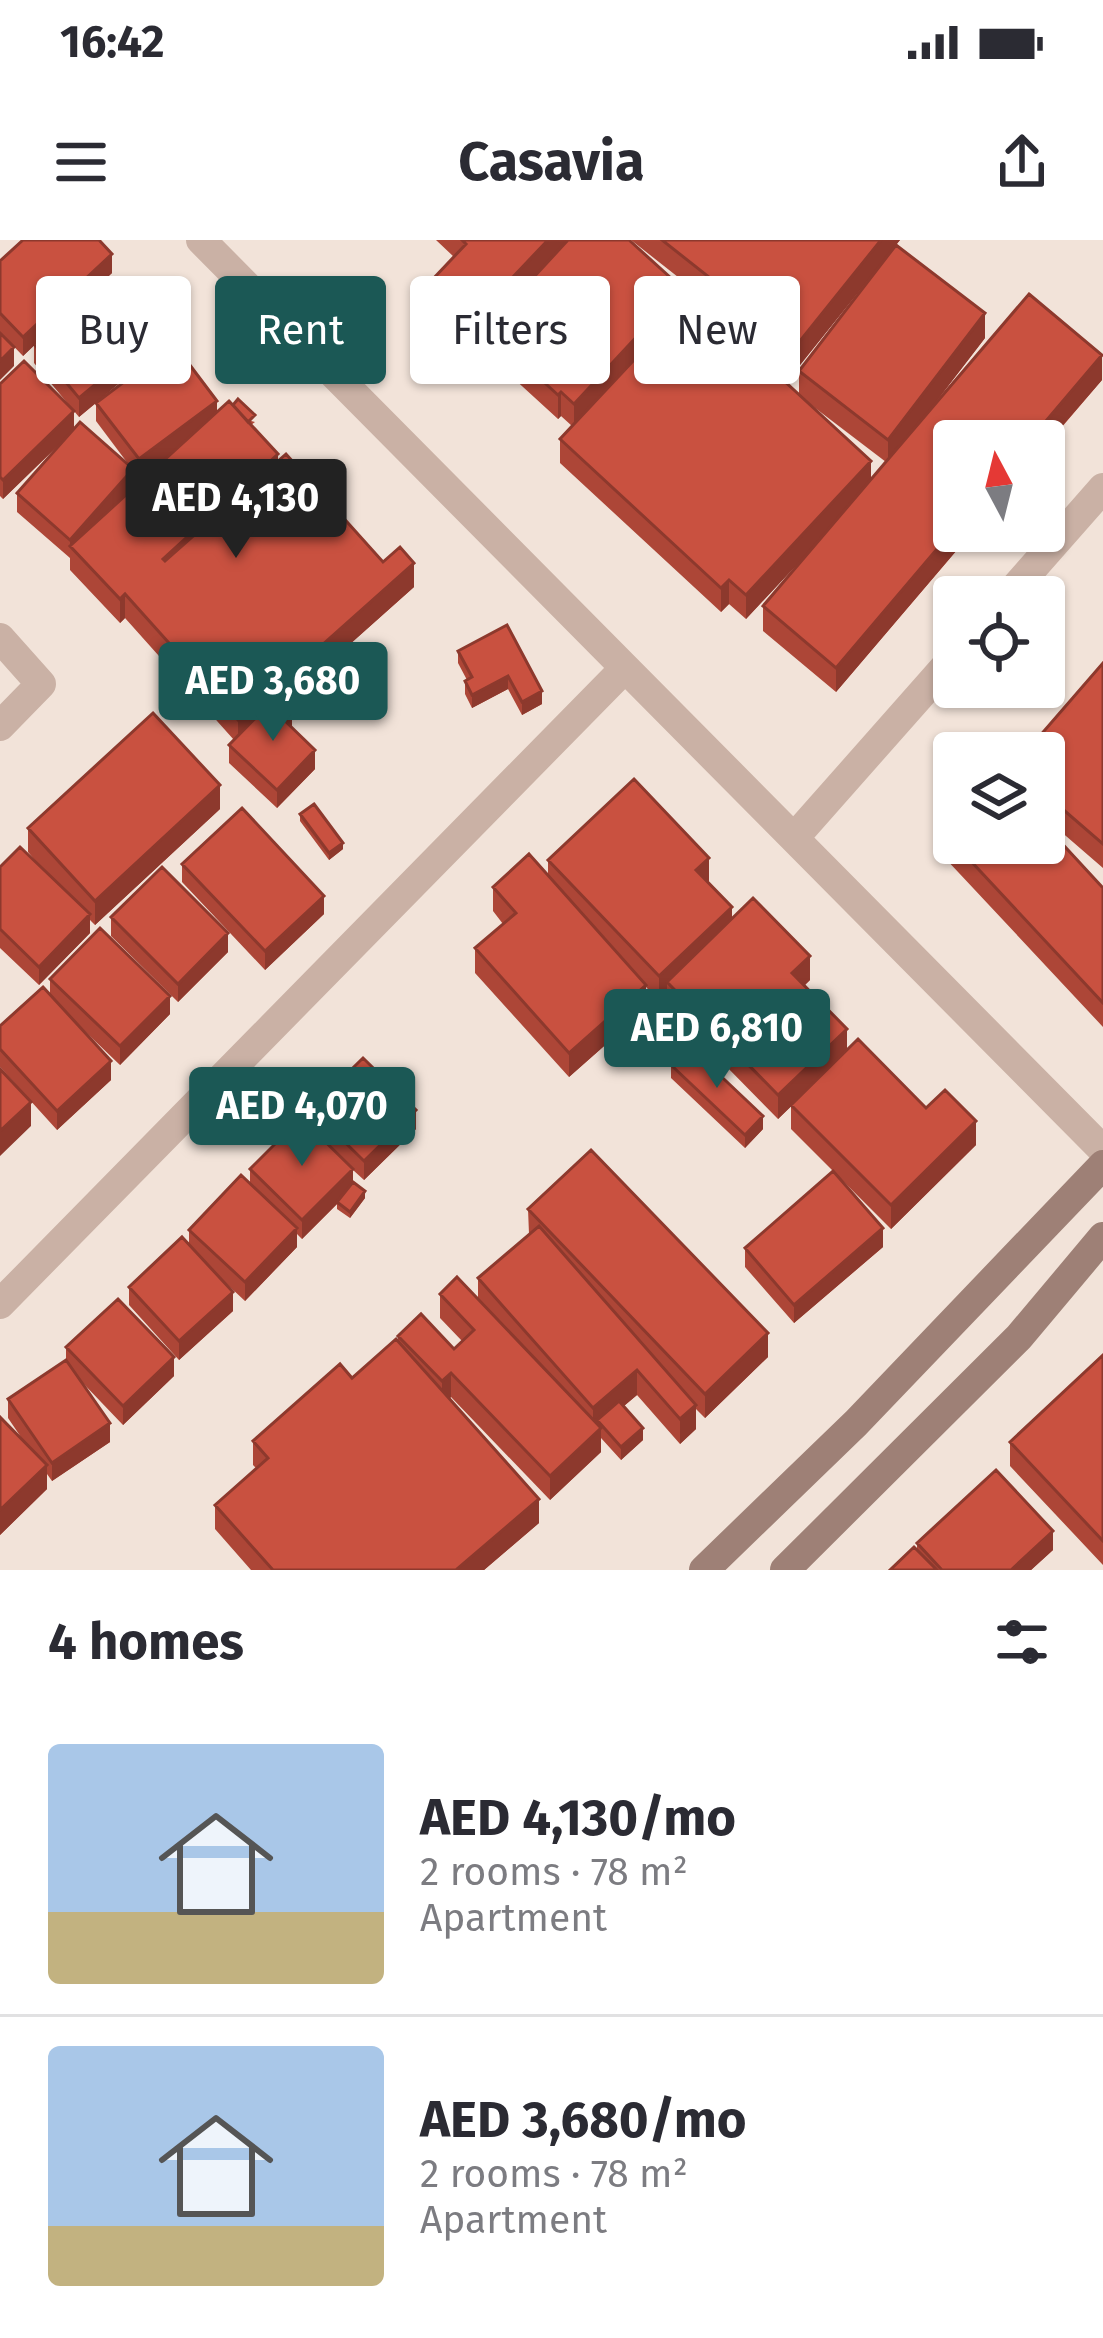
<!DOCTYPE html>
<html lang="en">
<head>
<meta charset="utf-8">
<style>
  body { margin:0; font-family:"Fira Sans",sans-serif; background:#f7f7f7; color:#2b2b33; height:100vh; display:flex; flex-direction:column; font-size:45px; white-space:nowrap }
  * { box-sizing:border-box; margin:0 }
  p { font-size:39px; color:#7c7c81 }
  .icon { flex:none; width:66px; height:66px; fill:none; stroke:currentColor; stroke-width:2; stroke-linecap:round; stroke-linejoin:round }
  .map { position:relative; height:1330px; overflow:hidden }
  .details { display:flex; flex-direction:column; background:#fff; flex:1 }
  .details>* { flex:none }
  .banner { position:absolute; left:36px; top:36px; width:1032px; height:108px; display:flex; gap:24px }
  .needle { width:78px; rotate:353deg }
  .buttons { position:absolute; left:933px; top:180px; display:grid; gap:24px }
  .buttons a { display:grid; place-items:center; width:132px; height:132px; border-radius:12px; background:#fff; box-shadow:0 3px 9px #0004; font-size:60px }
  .price { position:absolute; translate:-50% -102px; padding:0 27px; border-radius:12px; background:#1b5855; color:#fff; font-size:39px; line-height:78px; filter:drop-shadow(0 3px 6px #0008) }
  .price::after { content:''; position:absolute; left:50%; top:72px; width:36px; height:27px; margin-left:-18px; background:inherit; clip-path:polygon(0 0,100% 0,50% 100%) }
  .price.current { background:#222; color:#fff }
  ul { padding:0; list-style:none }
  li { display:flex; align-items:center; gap:36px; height:300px; padding:0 48px }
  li+li { border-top:3px solid #e1e1e2 }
  li span { display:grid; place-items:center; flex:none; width:336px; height:240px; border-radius:12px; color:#555 }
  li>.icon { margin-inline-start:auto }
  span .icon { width:144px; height:144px; fill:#fffc; stroke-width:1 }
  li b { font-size:51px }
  h2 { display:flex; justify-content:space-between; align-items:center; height:144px; padding:0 48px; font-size:51px }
  .chip { padding:0 42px; border-radius:12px; background:#fff; box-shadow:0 3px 9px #0004; font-size:42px; line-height:108px }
  .chip.current { background:#1b5855; color:#fff }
  .status { display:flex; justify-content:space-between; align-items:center; height:84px; padding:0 60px; background:#fff; direction:ltr }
  .status svg { height:33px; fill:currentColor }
  header { display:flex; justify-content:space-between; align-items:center; height:156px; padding:0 48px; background:#fff; font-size:54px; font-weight:700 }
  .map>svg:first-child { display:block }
</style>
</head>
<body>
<div class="status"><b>16:42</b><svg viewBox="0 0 49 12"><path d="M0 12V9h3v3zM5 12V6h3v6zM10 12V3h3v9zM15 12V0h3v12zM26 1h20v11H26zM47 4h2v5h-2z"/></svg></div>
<header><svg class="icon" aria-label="menu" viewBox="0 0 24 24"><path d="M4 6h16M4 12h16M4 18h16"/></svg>Casavia<svg class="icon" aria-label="share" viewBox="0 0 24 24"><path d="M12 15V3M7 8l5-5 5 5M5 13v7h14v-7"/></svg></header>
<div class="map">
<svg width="1103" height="1330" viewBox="0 0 1103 1330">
  <rect width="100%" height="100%" fill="#f2e3d9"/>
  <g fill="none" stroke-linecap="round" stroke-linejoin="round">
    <path stroke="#cab1a5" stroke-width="30" d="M201,0L1103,910
      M1007,357L1103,248
      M0,398L41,444L0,486
      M794,598L954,417
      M0,1064L625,428"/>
    <path stroke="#9e8076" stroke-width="30" d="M704,1330L856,1183L1103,925
      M785,1330L1019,1097L1103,997"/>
  </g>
  <path fill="#ad4637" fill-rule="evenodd" d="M436,0H629L682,70L799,155V131L985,98L922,180L1102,140L836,452L763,391V366L820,299L746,379L729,364L721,372L560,223V199L572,186L561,176L558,179L486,113V90L457,120L415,82V58L454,17ZM802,158L886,222L871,240Z
    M631,0H900L796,130Z
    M0,21L112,33L41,99L154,114L96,162L217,172L255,182L251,185L278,220L383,322L414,347L286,461L292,486L291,487L315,529L277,568L229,523V505L234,500L125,378L120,383L70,330V318L17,272V253L69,195L3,259L0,256V144L129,225L96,181V163L79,177L34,123V105L23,116L0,92ZM171,214L133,247V230L139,238Z
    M507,385L542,464L522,475L508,449L472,468L465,454V441L467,440L458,423V411Z
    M1103,423V628L1044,577V513Z
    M220,569L95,685L90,680V693L39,745L0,708V627L39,625L28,612V588Z
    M300,574L343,609L329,620L300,581Z
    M944,593L1103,648V787L944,617Z
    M548,620L709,643L732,680L810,740L805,745L847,810L976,905L891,989L791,889V866L778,879L667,766V752L659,761L646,747V769L569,837L475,733V708L503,684L493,671V647L548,636Z
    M182,624L324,674L265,730L182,642Z
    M111,677L228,712L178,762L111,696Z
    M50,739L170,774L120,825L72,779L111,840L57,890L0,827V786L50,755Z
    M645,785L681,814L666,824L645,791Z
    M671,825L763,889L745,908L671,838Z
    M311,869L416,889L364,940L353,930V942L365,958L350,978L337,969V964L302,999L297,994V1007L245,1061L215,1033L233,1071L179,1120L129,1065V1047L189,1005V990L250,944V929L311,888Z
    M528,969L768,1117L705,1178L696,1169V1189L680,1204L637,1155L624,1166L643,1200L621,1220L601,1198V1212L550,1260L451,1157L449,1159L539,1283L484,1330H251L215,1289V1265L256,1228L253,1225V1201L352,1138L398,1102V1096L454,1109L462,1101L440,1078V1054L478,1059V1038L529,994Z
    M883,1007L794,1083L745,1027V1008Z
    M66,1107L174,1136L123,1185L79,1139L110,1202L52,1241L47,1234V1249L0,1295V1177L25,1203L8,1178V1159L66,1121Z
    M1103,1115V1325L1010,1226V1202Z
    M917,1303L1053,1310L1031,1330H890L917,1310Z"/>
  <path fill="#8d392d" d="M548,0H571L457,120V96Z
    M881,0H900L796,130V106Z
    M112,14V33L23,116V97Z
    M682,48V72L574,188V164Z
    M985,73V98L888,224V200Z
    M154,96V114L79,177V158Z
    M14,107V126L0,140V121Z
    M1102,115V140L1044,207V201H1029Z
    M561,152V176L558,179V155Z
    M217,161V180L139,238V219Z
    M74,171V190L3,259V240Z
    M278,214V238L163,344V319Z
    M871,221V246L746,379V355Z
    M133,229V247L70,306V319V300Z
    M954,289V291H973L836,452V428Z
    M414,323V347L238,504V480Z
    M729,340V364L721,372V348Z
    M125,354V378L120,383V359Z
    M508,436V449L472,468V455Z
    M542,451V464L522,475V462Z
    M292,467V486L282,497V478Z
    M315,510V529L277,568V550Z
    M220,545V569L95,685V661Z
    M343,603V609L329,620V613Z
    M709,618V643L696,630Z
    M324,656V674L265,730V711Z
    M732,667V692L667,742V752L659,761V736Z
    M90,674V693L39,745V727Z
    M228,693V712L178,762V744Z
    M810,716V740L792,757V733Z
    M646,745V769L569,837V813Z
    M170,756V774L120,825V806Z
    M847,789V813L778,879V855Z
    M681,808V814L666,824V817Z
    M111,821V840L57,890V871Z
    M31,862V886L0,916V891Z
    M416,870V889L364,940V921Z
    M763,876V889L745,908V895Z
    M976,881V905L891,989V965Z
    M353,929V948L302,999V980Z
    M365,951V958L350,978V972Z
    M297,988V1007L245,1061V1042Z
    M883,988V1007L794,1083V1065Z
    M233,1052V1071L179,1120V1101Z
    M768,1093V1117L705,1178V1154Z
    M174,1117V1136L123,1185V1166Z
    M637,1130V1155L601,1185L597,1180V1189L593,1193V1168Z
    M451,1133V1157L442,1166V1141Z
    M696,1165V1189L680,1204V1179Z
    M110,1183V1202L52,1241V1223Z
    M601,1188V1212L550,1260V1236Z
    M643,1188V1200L621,1220V1207Z
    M47,1225V1249L0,1295V1270Z
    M539,1259V1283L484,1330H456Z
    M1053,1291V1310L1031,1330H1011Z"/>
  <path fill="#c95140" stroke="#8d392d" stroke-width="3" d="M23,0H99L112,14L23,97L0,73V21Z
    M462,0H548L457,96L415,58L466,4Z
    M568,0H629L682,48L574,164L561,152L558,155L486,89Z
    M662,0H881L796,106Z
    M896,5L985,73L888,200L799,131Z
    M110,42L154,96L79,158L34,104Z
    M1029,54L1102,115L1029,201H954V289L836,428L763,366Z
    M693,57L871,221L746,355L729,340L721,348L560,199Z
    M0,93L14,107L0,121Z
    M174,104L217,161L139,219L96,163Z
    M24,121L74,171L3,240L0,237V144Z
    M238,159L255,175L248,182L233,165Z
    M229,161L278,214L163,319L165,321L286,214L383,322L400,307L414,323L238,480L125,354L120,359L70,306Z
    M80,182L133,229L70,300L17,253Z
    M507,385L542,451L522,462L508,436L472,455L465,441L472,437L458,411Z
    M1103,423V604L1044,553V513H1025Z
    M279,454L292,467L282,478L315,510L277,550L229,505Z
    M153,473L220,545L95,661L28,588Z
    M634,539L709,618L696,630L732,667L659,736L548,620Z
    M314,564L343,603L329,613L300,574Z
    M242,568L324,656L265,711L182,624Z
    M954,584V603L944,593Z
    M1044,584L1103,648V763L954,603H1044Z
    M20,607L90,674L39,727L0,689V627Z
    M529,614L646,745L569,813L475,708L516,673L493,647Z
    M162,627L228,693L178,744L111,677Z
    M753,658L810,716L792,733L847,789L778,855L667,742Z
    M100,688L170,756L120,806L50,739Z
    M43,747L111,821L57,871L0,809V786Z
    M660,775L681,808L666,817L645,785Z
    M858,799L926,868L945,850L976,881L891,965L791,865Z
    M689,806L763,876L745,895L671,825Z
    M363,818L416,870L364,921L311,869Z
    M0,829L31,862L0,891Z
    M301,878L353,929L302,980L250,929Z
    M591,910L768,1093L705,1154L528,969Z
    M833,931L883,988L794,1065L745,1008Z
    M241,935L297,988L245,1042L189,990Z
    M353,942L365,951L350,972L337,962Z
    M539,986L696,1165L680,1179L637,1130L593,1168L478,1038Z
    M182,997L233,1052L179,1101L129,1047Z
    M457,1037L601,1188L550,1236L451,1133L442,1141L398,1096L421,1074L454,1109L474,1090L440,1054Z
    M118,1059L174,1117L123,1166L66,1107Z
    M396,1099L539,1259L456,1330H273L215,1265L268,1218L253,1201L340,1124L352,1138Z
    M1103,1115V1301L1010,1202Z
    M66,1120L110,1183L52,1223L8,1159Z
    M619,1161L643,1188L621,1207L597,1180Z
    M0,1177L47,1225L0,1270Z
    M996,1230L1053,1291L1011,1330H942L917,1303Z
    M914,1307L937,1330H890Z"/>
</svg>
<div class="buttons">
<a><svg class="needle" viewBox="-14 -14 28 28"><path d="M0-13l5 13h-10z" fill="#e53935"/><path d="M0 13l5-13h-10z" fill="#7c7c81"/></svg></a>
<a><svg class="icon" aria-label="locate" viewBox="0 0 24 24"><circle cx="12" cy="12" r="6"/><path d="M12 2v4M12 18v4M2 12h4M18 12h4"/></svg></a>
<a><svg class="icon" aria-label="layers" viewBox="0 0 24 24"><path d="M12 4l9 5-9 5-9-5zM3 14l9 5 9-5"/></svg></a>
</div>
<b class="price current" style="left:236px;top:321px">AED 4,130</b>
<b class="price" style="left:273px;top:504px">AED 3,680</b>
<b class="price" style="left:717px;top:851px">AED 6,810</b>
<b class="price" style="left:302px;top:929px">AED 4,070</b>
<div class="banner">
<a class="chip">Buy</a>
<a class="chip current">Rent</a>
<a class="chip">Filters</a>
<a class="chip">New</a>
</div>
</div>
<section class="details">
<h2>4 homes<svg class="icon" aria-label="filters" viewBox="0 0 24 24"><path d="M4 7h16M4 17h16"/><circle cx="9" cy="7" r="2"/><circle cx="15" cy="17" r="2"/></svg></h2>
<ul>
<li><span style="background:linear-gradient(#a9c7e8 70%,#c2b280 0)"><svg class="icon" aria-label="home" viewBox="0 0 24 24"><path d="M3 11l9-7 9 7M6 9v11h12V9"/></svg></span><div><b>AED 4,130/mo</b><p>2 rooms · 78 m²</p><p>Apartment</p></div></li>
<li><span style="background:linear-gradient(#a9c7e8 75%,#c2b280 0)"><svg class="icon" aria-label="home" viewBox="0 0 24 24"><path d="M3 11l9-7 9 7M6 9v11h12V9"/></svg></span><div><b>AED 3,680/mo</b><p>2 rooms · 78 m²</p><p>Apartment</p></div></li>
</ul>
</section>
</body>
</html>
